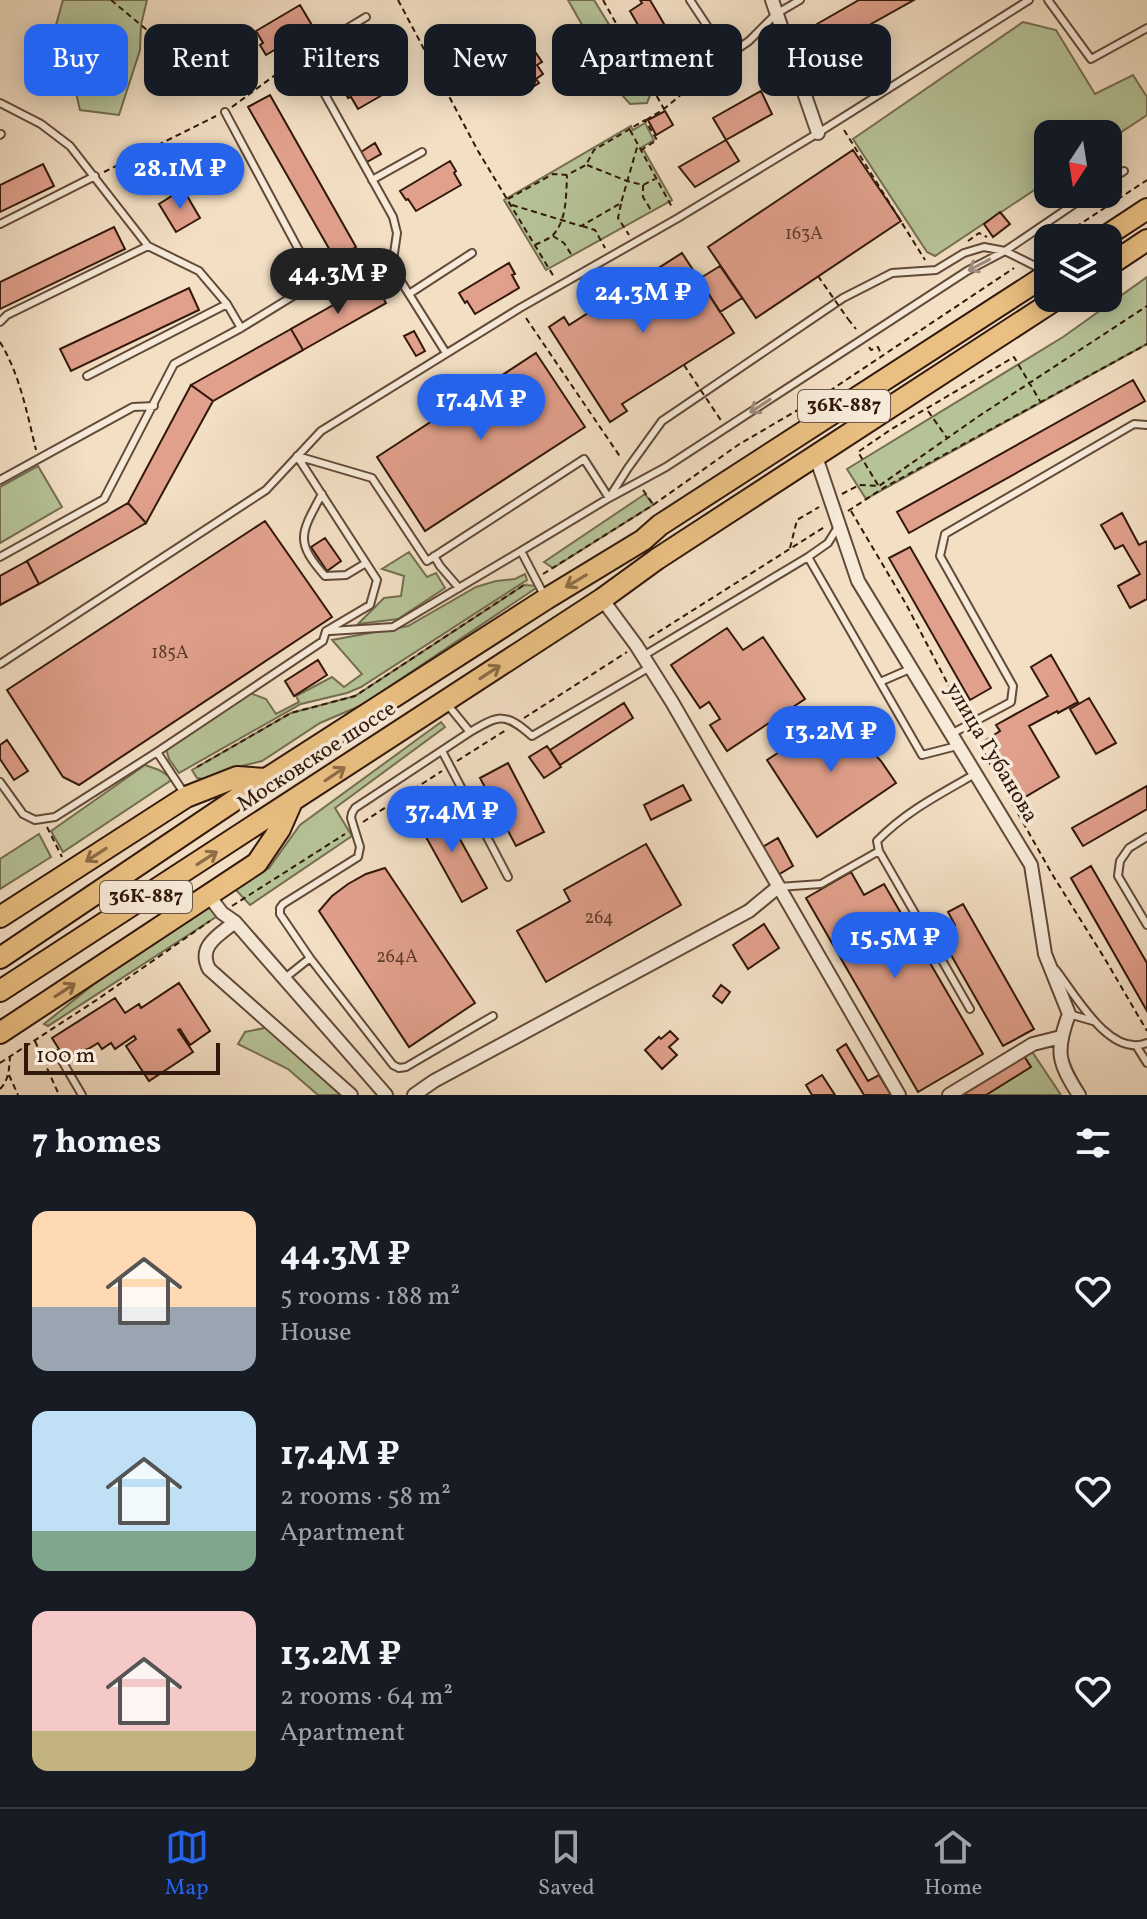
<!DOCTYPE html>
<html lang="en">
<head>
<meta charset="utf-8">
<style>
  body { margin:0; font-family:Vollkorn,serif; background:#242831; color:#f1f3f6; height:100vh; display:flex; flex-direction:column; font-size:30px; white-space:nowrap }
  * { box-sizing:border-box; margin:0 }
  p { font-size:26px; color:#9ea1a6 }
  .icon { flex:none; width:44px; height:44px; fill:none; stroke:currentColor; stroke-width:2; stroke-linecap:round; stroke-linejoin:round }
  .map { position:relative; height:1095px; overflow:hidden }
  .panel { display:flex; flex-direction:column; background:#171b24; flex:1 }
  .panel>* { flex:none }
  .banner { position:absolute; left:24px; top:24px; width:1100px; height:72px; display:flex; gap:16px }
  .needle { width:52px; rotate:192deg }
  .controls { position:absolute; left:1034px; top:120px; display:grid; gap:16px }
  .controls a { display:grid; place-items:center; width:88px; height:88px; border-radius:16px; background:#171b24; box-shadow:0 4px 20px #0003; font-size:40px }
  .scale { position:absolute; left:24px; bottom:20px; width:196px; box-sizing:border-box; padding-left:8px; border:4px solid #32180a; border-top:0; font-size:22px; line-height:28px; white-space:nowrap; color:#32180a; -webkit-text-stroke:6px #f7ead9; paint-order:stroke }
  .price { position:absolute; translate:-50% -68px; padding:0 18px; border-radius:28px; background:#2563eb; color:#fff; font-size:26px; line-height:52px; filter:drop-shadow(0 2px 4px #0008) }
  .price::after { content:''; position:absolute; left:50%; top:48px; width:24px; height:18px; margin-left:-12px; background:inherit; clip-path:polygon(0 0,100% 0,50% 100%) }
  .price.on { background:#222; color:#fff }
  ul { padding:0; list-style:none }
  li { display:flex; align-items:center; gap:24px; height:200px; padding:0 32px }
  li span { display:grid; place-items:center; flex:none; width:224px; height:160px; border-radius:16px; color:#555 }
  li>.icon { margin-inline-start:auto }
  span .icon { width:96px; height:96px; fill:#fffc; stroke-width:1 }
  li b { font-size:34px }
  h2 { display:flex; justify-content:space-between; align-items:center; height:96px; padding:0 32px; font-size:34px }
  .chip { padding:0 28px; border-radius:16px; background:#171b24; box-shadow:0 4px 20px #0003; font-size:28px; line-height:72px }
  .chip.on { background:#2563eb; color:#fff }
  .menu { display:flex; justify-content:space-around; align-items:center; height:112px; border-top:2px solid #363941; background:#171b24; font-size:22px; color:#9ea1a6 }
  .menu a { display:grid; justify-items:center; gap:4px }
  .menu .on { color:#2563eb }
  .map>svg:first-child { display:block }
</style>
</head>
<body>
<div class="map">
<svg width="1147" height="1095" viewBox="0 0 1147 1095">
  <rect width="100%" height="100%" fill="#f3dfc4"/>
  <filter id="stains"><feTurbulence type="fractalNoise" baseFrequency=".0025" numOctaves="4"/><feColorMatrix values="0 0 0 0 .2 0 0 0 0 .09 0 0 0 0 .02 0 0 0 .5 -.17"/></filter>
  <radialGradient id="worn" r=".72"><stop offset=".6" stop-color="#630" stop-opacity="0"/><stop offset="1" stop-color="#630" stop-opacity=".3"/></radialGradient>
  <path fill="#b6c397" stroke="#746e50" stroke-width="2" d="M63,0H147L141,25L140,50L119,115L80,110L70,67L54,32Z
    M568,0H594L651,93L647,103L630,104L621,94Z
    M1023,22L1056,30L1095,94L1133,75L1147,97V115L1108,141V134H1048V181L935,256L927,252L853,139Z
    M645,123L654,140L642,147L672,200L546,270L504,200L631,126L633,130Z
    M1147,277V344L866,499L847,469L1063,337Z
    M38,466L62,507L0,543V487Z
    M645,494L653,505L553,568L544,562Z
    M409,552L427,577L436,573L445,588L398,619L358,624L384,598L401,596L404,576L382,569Z
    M525,574L527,580L361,687L347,693L301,704L179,773L169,759L166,749L250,693L266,699L276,714L299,702L296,696L332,677L344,687L362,674L332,640L408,626L476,587L496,581L515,579Z
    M524,585L539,586L362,705L320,723L262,761L234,768L210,780L197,778L192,770L291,713L355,696Z
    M441,722L445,727L335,808L352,836L250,905L235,889L269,868L300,825Z
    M145,765L159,770L173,779L63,852L51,831Z
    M39,834L51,857L0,889V859Z
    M214,904L222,913L48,1026L44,1024L99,980Z
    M274,1026L348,1095H318L288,1069L238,1044L245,1032Z
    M1031,1050L1061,1095H960Z"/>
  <path fill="#e1a08c" stroke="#32180a" stroke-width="2" d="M640,0H650L684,58L664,70L630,11L642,3Z
    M859,0H914L830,47L817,24Z
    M300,5L313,27L266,55L260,45L263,43L256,31Z
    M524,45L531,56L536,53L542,62L537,65L543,74L536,79L539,83L525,92L522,88L516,92L510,82L506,85L499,74L504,71L498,62L507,56L509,50H516Z
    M393,59L399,69L396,71L403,83L358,109L351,97L348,98L343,88Z
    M761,91L772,114L726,140L713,118Z
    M270,95L356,247L335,259L248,107Z
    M665,111L673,125L656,135L648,120Z
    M726,140L739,161L695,187L679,167Z
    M375,143L381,154L367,162L361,152Z
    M853,150L901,221L756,318L708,247Z
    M450,161L456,171L454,173L461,185L416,211L408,199L406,200L400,191Z
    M43,164L54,186L0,212V185Z
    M183,189L200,218L176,232L159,204Z
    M1000,212L1010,224L993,237L984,224Z
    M114,227L125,249L0,309V282Z
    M682,253L734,333L622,404L627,411L610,422L549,327L564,317L569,325Z
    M509,263L515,274L512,275L519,288L475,314L467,301L465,303L459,293Z
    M720,266L742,298L720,312L699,279Z
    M374,282L386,303L303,350L291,329Z
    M189,288L199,310L71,371L60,349Z
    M291,329L303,350L213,401L191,385Z
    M414,331L425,351L416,356L404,336Z
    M536,353L585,427L425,531L377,457Z
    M1133,380L1145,401L909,533L897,512Z
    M191,385L213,401L146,523L128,503Z
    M128,503L146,523L39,584L27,561Z
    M1122,513L1139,545L1147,541V599L1130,608L1118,586L1140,574L1123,545L1115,549L1101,525Z
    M265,521L332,617L79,785L63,777L7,690Z
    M325,538L341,561L327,571L311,547Z
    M910,547L991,688L970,700L889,558Z
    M27,561L39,584L0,605V576Z
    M727,628L743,650L763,637L805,699L727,751L710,725L720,719L709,702L700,708L671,665Z
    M1051,655L1078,702L1058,713L1057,711L1029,726L1059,777L1020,800L986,740L1000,731L996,725L1048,696L1031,667Z
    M318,660L327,675L294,696L285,681Z
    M1089,698L1116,743L1096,754L1070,709Z
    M624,703L633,718L560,765L550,750Z
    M838,714L881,761L896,783L817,837L767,760Z
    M7,740L28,771L14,780L0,759V745Z
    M547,746L561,767L544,778L529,757Z
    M508,763L544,832L516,846L480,778Z
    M683,785L691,800L651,820L644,805Z
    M1147,786V809L1083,846L1072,828Z
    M441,805L487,888L462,902L416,819Z
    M778,838L793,866L776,876L761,848Z
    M646,844L681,905L546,982L517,931L570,901L564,890Z
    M1091,866L1147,963V1011L1071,878Z
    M385,868L475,1003L409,1047L319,911L332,896L348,884L366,874Z
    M851,872L864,895L884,884L983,1054L918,1092L806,898Z
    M963,904L1034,1029L1003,1046L939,934L955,925L948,912Z
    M764,924L779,948L748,969L733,945Z
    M179,983L210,1031L190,1045L180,1029L178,1030L193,1052L149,1081L126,1046L136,1039L134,1036L115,1049L111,1043L102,1049L98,1043L88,1049L64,1057L52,1038L115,998L125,1013L139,1004L141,1008Z
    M721,985L730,992L722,1003L713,996Z
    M670,1031L678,1039L669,1047L677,1055L662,1069L645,1050L659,1037L661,1039Z
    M846,1044L868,1081L879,1075L891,1095H864L837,1050Z
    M1024,1056L1031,1067L986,1095H961Z
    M822,1075L835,1095H812L806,1085Z"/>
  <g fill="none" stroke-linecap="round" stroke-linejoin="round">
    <defs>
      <path id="service" d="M690,0L727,56L749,41L776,14L800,0
        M1048,0L1091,59L1147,28
        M366,17L303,55L393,217L397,233L392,267L446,353
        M0,103L41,124L70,146L148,246L199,271L227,304L241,328
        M225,112L316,282
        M0,135L1,134
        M372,180L422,152
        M1108,181L1124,171
        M0,224L95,176
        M409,294L472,253
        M0,322L7,315L148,246
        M87,376L227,304
        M297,456L372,478L427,561L584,459L609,498L628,468L662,421L843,298L892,273L936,270L964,253L984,247L1005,251L1089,194
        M0,480L133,407L154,406
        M322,494C301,533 294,541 325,576L346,575L366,563
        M434,556L440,566L459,588
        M0,557L104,499L174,364L241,328L316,282L392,267
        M808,557L922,755L957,746
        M544,595L521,551L609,498L666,467L967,271L1005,251L1045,271
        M330,631L393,627L521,551
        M643,656L808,557L828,543L838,527
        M0,664L266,490L321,431L520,308L678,218L818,133L1029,0
        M880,682L910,669
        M447,704L470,732C499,715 505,712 532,736L650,667
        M951,734L1011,702L1013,686L940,556L945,534L1134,424L1147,425
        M442,751L508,877
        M157,752L184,793
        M0,782L23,814L35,820L55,817L157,752L323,641L326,631L370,605L377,580L297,456
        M1147,837L1129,848L1120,861L1118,876L1147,925
        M879,851L877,841C905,812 940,794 975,774
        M778,887L821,884L879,851L970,1009
        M310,958L393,1065L399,1068L406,1067L493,1016
        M1056,970C1076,996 1110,1058 1147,1043
        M285,978L310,958L280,914V908L283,904L358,857L360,847L351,818L352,813L355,808L470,732
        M1069,1014L1093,1021
        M1137,1047L1147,1063
        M58,1054L82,1095"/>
      <path id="minor" d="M772,0L818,133
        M816,457L858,581L1031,865L1045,954L1069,1014C1055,1052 1058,1062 1079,1095
        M602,599L636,645L672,702L899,1095
        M209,896L222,913L235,922L386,1095
        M235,922C219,935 197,946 209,969L351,1095
        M414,1095L434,1081L749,911L778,887
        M949,1095L1033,1044L1061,1037"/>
      <path id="primary" d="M1103,238L1147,209
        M1108,266L1147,240
        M0,917L186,797L237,777L266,779
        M0,958L266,779L546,599L643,540L660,525L1048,274
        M0,991L602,599L657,559L1058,298
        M0,1033L257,863L280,829L291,804"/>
    </defs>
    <use href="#service" stroke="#624a38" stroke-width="10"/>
    <use href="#minor" stroke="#624a38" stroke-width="16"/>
    <use href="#primary" stroke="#32180a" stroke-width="24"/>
    <path stroke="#32180a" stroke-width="2" stroke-dasharray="6 4" stroke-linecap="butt" d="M111,0L147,30L169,33
      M398,0L478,151L554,277
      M603,0L664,109
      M232,107L294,61
      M646,120L664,109L720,62
      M630,130L673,209
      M844,130L925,260
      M587,165L627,181L643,185L655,179
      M104,172L216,116
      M643,185V197L651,210
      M508,199L553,174L567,175L586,165L594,150L645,120L657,140L641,150
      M621,204L618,218L629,235
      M512,205L581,226L621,203L638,144
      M582,226L595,230L605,248
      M553,236L564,243L571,254
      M1059,238L1147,180
      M968,241L979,233L987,237
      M535,245C541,242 549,239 553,235C567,220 566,195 567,176
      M1036,254L1048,245
      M526,318L621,458
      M848,319L856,329
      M0,342C20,375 27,413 36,450
      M869,347L871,350L878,347L881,354
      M928,411L947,438
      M878,485L858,452L890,430L1014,357L1040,401
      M643,490L653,504
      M842,494L859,485L879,486L979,416L1147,306
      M848,511L885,487L1147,344
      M851,511L906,604L964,715
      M790,548L797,520L819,507
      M543,574L653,505L738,445L825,394L1014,268
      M649,638L826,526
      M524,718L627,652
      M974,735L1052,874L1105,959L1147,1031
      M457,761L506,730
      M197,767L291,713L355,696L527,583
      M363,822L442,771
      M47,827L62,857
      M232,906L345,834
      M35,1041L59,1095
      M0,1063L98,999L210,921
      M9,1075L18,1095
      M0,1089C9,1080 9,1069 10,1057"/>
    <use href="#service" stroke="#f7ead9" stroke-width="6"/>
    <use href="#minor" stroke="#f7ead9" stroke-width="12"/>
    <use href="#primary" stroke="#eac082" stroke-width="20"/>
    <path stroke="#32180a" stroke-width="2" stroke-dasharray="6 4" stroke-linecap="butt" d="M818,276L848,319
      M684,365L722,422"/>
  </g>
  <defs><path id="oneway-shaft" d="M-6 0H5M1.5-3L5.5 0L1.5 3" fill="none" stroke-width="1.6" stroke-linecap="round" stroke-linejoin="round" transform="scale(2)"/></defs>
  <g stroke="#9e8c7c">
    <use href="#oneway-shaft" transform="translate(979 265) rotate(152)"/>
    <use href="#oneway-shaft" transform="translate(760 406) rotate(147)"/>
  </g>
  <g stroke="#8e6c46">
    <use href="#oneway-shaft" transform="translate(576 581) rotate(149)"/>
    <use href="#oneway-shaft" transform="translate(490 672) rotate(-33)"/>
    <use href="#oneway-shaft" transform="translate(335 774) rotate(-34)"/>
    <use href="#oneway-shaft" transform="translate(96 855) rotate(147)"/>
    <use href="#oneway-shaft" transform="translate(207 858) rotate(-33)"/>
    <use href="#oneway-shaft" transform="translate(65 990) rotate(-33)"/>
  </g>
  <g text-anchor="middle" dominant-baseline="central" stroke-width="7" stroke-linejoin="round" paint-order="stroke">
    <g font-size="18" fill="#5e3a2a">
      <text x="804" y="234">163А</text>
      <text x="170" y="653">185А</text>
      <text x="599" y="918">264</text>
      <text x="397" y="957">264А</text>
    </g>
    <g fill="#f7ead9" stroke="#6d5748" stroke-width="2">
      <rect x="798" y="390" width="92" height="32" rx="6"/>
      <rect x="100" y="881" width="92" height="32" rx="6"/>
    </g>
    <g font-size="20" font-weight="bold" fill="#32180a">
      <text x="844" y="406">36К-887</text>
      <text x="146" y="897">36К-887</text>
    </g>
    <g font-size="22" fill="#32180a" stroke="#f7ead9">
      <text transform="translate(991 753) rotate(59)">улица Губанова</text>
      <text transform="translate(317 757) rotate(-33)">Московское шоссе</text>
    </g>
  </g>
  <rect width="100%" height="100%" filter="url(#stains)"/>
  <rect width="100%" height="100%" fill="url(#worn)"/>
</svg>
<div class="controls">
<a><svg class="needle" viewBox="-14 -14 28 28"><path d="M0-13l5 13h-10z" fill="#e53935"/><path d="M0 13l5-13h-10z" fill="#9ea1a6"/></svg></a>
<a><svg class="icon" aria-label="layers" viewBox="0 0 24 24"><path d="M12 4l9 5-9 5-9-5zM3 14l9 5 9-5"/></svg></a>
</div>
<div class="scale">100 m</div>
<b class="price" style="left:180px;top:211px">28.1M ₽</b>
<b class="price on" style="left:338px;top:316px">44.3M ₽</b>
<b class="price" style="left:643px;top:335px">24.3M ₽</b>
<b class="price" style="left:481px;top:442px">17.4M ₽</b>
<b class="price" style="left:831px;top:774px">13.2M ₽</b>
<b class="price" style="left:452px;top:854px">37.4M ₽</b>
<b class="price" style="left:895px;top:980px">15.5M ₽</b>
<div class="banner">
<a class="chip on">Buy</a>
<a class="chip">Rent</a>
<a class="chip">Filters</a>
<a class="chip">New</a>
<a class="chip">Apartment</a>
<a class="chip">House</a>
</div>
</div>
<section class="panel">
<h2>7 homes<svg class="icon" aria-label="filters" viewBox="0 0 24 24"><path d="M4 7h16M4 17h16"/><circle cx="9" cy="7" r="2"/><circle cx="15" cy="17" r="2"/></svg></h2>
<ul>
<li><span style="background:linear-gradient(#ffd9b3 60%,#9aa5b1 0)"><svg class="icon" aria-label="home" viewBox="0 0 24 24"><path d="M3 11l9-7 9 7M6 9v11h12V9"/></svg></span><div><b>44.3M ₽</b><p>5 rooms · 188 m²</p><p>House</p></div><svg class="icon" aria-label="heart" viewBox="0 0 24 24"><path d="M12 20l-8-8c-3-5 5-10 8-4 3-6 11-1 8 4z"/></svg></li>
<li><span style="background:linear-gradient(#bfe0f5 75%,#7fa58c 0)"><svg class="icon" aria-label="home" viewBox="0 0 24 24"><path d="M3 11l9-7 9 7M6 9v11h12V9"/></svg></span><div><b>17.4M ₽</b><p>2 rooms · 58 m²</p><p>Apartment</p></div><svg class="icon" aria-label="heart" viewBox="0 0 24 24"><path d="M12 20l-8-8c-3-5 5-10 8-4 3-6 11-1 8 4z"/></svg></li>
<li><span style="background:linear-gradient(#f6c9c9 75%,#c2b280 0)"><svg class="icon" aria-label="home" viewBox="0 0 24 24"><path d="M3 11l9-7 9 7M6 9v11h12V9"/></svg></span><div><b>13.2M ₽</b><p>2 rooms · 64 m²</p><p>Apartment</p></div><svg class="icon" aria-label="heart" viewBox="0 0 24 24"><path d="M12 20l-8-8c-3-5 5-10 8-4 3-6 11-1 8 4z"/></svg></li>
</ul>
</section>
<nav class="menu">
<a class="on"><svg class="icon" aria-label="map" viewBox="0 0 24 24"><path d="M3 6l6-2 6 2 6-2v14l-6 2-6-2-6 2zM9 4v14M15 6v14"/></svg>Map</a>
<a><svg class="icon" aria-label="saved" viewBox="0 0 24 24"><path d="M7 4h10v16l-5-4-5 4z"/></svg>Saved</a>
<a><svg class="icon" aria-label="home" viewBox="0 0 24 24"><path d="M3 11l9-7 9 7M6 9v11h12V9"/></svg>Home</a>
</nav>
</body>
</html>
